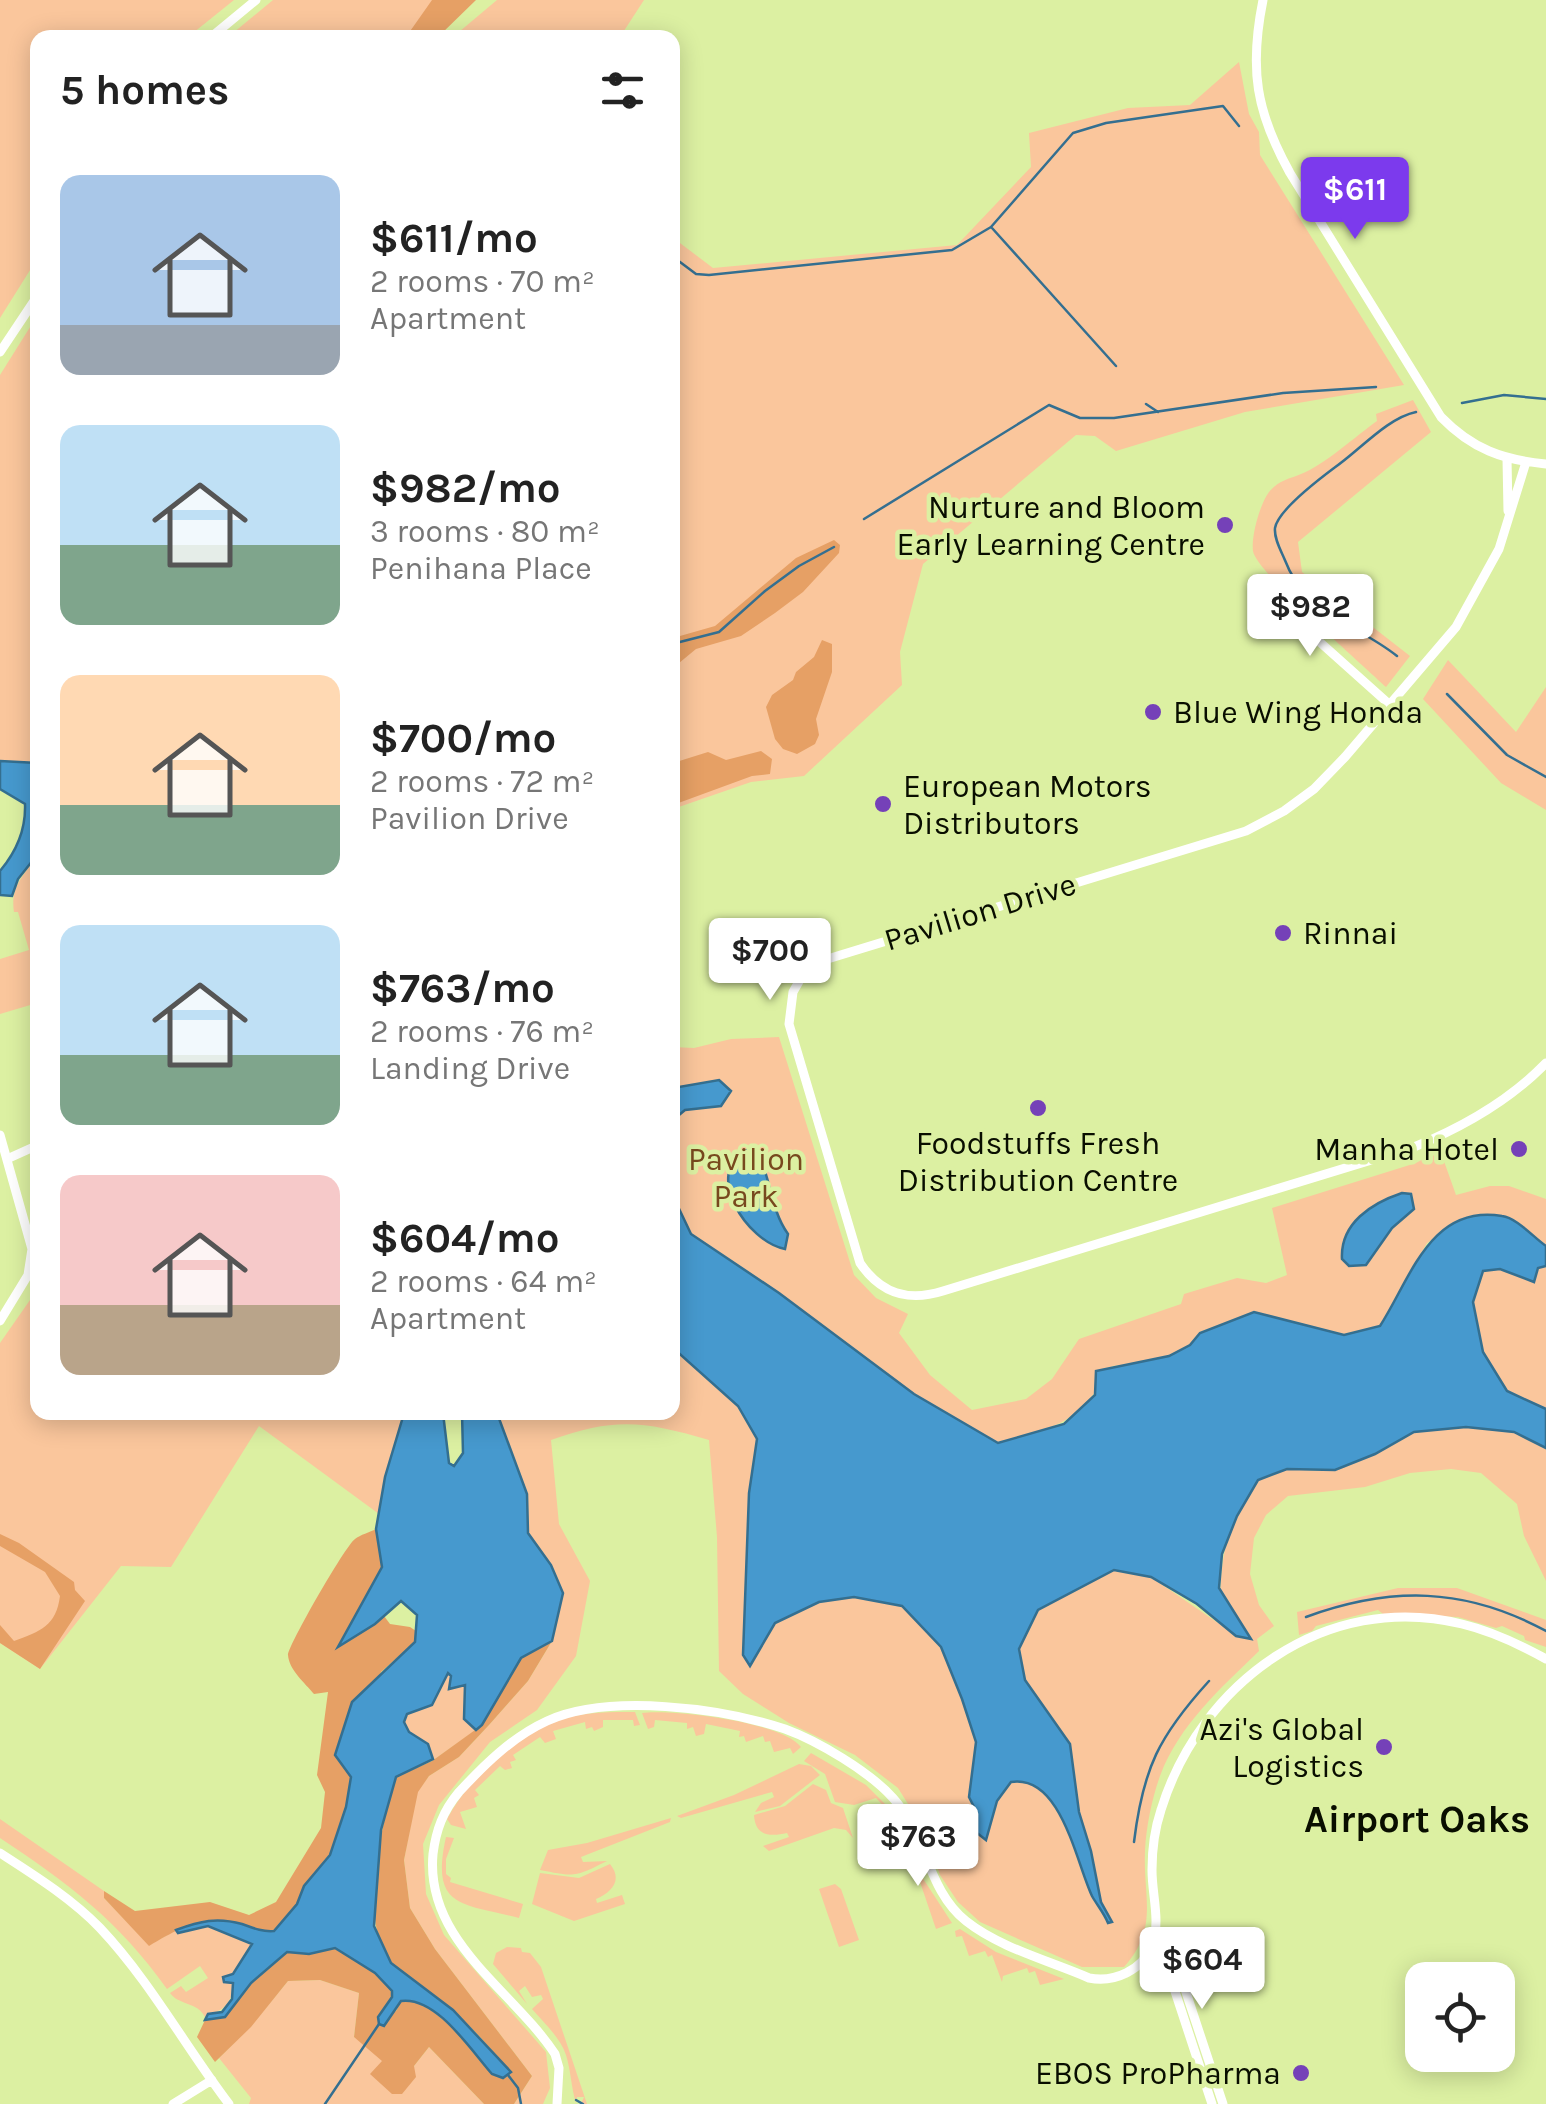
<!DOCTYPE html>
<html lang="en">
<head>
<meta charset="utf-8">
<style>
  body { margin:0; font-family:Karla,sans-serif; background:#f2f2f2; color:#222; height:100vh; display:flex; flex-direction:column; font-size:38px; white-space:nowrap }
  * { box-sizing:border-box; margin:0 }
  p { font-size:32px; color:#767676 }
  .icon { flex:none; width:55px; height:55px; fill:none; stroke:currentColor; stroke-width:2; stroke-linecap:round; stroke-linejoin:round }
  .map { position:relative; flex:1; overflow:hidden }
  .panel { position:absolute; left:30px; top:30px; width:650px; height:1390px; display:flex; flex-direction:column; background:#fff; border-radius:20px; box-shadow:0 5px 25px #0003 }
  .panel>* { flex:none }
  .fabs { position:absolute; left:1405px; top:1962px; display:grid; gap:20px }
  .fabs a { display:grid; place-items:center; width:110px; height:110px; border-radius:20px; background:#fff; box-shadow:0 5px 25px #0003; font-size:50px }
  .price { position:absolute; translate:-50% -85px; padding:0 22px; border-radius:10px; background:#fff; color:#222; font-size:32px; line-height:65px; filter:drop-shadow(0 2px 5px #0008) }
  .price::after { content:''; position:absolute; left:50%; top:60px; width:30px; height:22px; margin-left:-15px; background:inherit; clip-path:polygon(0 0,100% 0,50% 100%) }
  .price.on { background:#7c3aed; color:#fff }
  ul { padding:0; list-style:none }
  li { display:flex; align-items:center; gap:30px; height:250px; padding:0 30px }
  li span { display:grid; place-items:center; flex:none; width:280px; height:200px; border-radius:20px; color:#555 }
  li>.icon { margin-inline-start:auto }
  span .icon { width:120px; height:120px; fill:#fffc; stroke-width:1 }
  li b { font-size:42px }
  h2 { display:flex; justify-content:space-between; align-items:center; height:120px; padding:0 30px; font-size:42px }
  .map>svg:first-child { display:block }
</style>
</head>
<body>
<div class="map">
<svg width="1546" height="2104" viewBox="0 0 1546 2104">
  <rect width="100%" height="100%" fill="#dcf0a2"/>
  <path fill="#fac69c" d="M0,0H234L188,37L38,38L37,259L0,318Z
    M273,0H468L431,37L227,38Z
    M497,0H644L620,37H453Z
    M1239,62L1249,114L1259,132L1260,155L1404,385L1245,412L1116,451L1095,436L1076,435L923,564L900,652L902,685L804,776L751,782L673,809L672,237L713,268L957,245L1031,167L1029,133L1128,108L1190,105Z
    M37,316V763L0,761V375Z
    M1413,400L1431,432L1298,542L1302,572L1410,656L1386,687C1364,666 1256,572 1253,551C1251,536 1260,504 1269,492C1279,480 1289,479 1301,474C1323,466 1357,435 1377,421L1376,414Z
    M1448,660L1516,732L1546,687V810L1501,783L1423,699Z
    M37,855V1003L0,1014V959L29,950L18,912H14C10,886 24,876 37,855Z
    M779,1037L854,1275L876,1298L908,1314L899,1333L930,1375L972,1410L1026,1399L1052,1379L1079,1339L1181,1304L1184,1294L1237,1278L1266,1283L1287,1275L1272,1208L1416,1163L1440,1150L1456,1195L1490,1186H1509L1546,1199V1246L1503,1216L1468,1217L1427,1243L1380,1326L1344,1335L1254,1312L1200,1332L1190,1345L1169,1356L1145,1363L1112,1366C1077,1426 1060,1425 998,1443L914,1394L779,1293L691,1234L673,1196V1120L685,1110L721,1106L673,1088V1047L694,1048L731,1039Z
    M1546,1266V1409L1507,1391L1483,1352L1473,1302L1483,1271L1500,1269L1534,1282L1538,1268Z
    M37,1290L38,1412L400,1413L402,1420L379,1514L259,1426L171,1567L121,1566L40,1669L0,1643V1343Z
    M673,1348L738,1406L757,1439L749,1493L743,1655L750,1665L775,1623L819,1602L854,1597L902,1606L941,1647L962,1699L976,1742L969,1797L977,1813L975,1826L986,1839L997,1802L1011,1782C1061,1774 1076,1862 1092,1896C1097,1905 1103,1914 1109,1923L1112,1921L1101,1902L1091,1851L1079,1812L1070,1744L1025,1680L1019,1649L1038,1609L1114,1570L1151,1577L1218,1623L1221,1619C1218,1573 1224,1519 1257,1482C1276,1460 1312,1475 1337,1469C1365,1462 1386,1442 1413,1433C1437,1424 1486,1426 1512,1432C1523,1435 1535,1443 1546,1448V1581L1524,1536L1517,1504L1481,1473L1451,1469L1410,1473L1365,1487L1288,1496L1266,1515L1254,1538L1250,1574L1259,1605L1274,1626L1257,1639L1259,1651C1221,1688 1179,1725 1160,1776C1152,1798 1146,1828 1145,1851C1143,1898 1159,1928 1124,1967H1082L980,1922L958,1902L940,1875L923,1828L898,1788L855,1755L789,1723L743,1694L719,1671L717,1537L709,1440C644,1421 615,1417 551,1440L559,1524L590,1581L576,1656L537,1710L490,1742L439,1805L423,1844L426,1894L444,1935L546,2052L550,2088L543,2104H514L532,2076L435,1949L410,1908L404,1860L417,1792L429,1776L459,1757L489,1725L528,1681L552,1641L551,1565L528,1533L527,1494L497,1413L672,1412Z
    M1398,1588H1457L1546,1620V1647L1525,1640L1524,1636L1502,1626L1496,1628L1458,1617L1383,1614L1378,1610L1316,1626L1312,1631L1299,1635L1297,1612Z
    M448,1672L451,1676L449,1689L465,1685L464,1719L476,1730L432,1761L428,1744L408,1732L404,1722C411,1702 437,1692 448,1672Z
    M635,1712L640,1725L634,1726L633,1720H603V1727L594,1731L592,1727L586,1729L585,1722L553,1731L556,1739L545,1743L540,1737L513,1755L516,1760L510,1762L512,1768L505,1770L500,1766L475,1790L479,1795L474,1798L477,1807L460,1812L466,1829L451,1825L447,1819C471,1775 516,1733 565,1718C588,1712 611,1712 635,1712Z
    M642,1713C671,1709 783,1722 801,1747L793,1754L790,1748L774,1752L770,1741L765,1742L763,1736L746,1742L744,1736L739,1737L740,1731L706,1724L704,1734L696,1736L693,1727L687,1729V1723L655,1720L654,1727L648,1729Z
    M811,1753L866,1785L894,1813L906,1832L922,1877L952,1923L936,1929L903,1832L900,1833L892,1815L876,1798L854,1805L835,1802L825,1774L804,1761Z
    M799,1764L811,1766L820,1775L780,1806L755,1812L761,1803L774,1797L772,1792L681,1818L677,1816L734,1795Z
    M813,1784L826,1790L831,1803L843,1808L853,1838L846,1830L834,1828L769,1851L763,1846L789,1837L787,1833C770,1837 755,1836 754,1815L785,1806Z
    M671,1818L670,1822L581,1857L583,1862L607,1861C575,1877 576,1877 540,1870L548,1850L587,1843Z
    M0,1819L104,1891V1898L149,1945L176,1930L179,1933L208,1926L252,1944L244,1962L224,1982H233V1985C231,2007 223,2009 205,2017C198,2002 178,2005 170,1993L181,1986L186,1992L208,1978L200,1966L167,1989C118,1920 69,1884 0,1838Z
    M446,1837L454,1838L446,1859V1874L451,1878L450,1882L523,1904L519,1918C462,1903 430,1909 446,1837Z
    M610,1864C623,1880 612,1892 596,1899L597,1903L622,1895L625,1904L574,1921L532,1904L540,1873L579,1878Z
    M835,1884L841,1889L859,1940L839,1947L819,1889Z
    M960,1929L996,1952L1064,1979L1040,1985L1035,1971L1029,1973L1027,1968L1003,1976L1002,1982L992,1955L988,1957L985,1951L969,1956L962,1936L956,1937L955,1931Z
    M507,1947L521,1948L522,1952L530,1953L541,1967L587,2104H581L584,2097H577L576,2103C571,2087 571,2071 566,2055C560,2037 544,2023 532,2009L543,1999L541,1995L532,1997L525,1986L519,1991L527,2004L493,1964L496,1953Z
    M320,1980L359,1993L354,2037L414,2066L429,2047L484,2104H249L251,2098L219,2058L251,2026L288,1981Z"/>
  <path fill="#e6a065" d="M432,0H476L438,37H406Z
    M834,540L840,545L839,553L803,592L775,613L741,636L696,649L673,668V638L715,626L796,558Z
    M822,640L832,644V672L816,719L819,735L815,744L797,754L783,749L775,739L766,707L772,695L793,680L796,672L814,657Z
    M761,751L772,759L770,774L752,776L673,805V763L708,752L726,760Z
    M376,1529L382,1567L339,1645L384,1616L390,1624L410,1627L416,1631L415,1642L381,1672L351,1777L346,1807L330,1855L304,1886L297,1904L274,1931C260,1933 248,1926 234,1923C201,1915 176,1930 149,1946L104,1898V1891L135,1911L210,1902L249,1915L276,1902L321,1828L325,1792L317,1775L328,1692L314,1694C305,1683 289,1670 288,1655C288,1646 345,1546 355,1539C360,1535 370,1532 376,1529Z
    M0,1534L19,1543L74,1582L75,1590L85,1601L40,1669L0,1643V1625L14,1641C41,1631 56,1626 60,1596L45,1572L0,1546Z
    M552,1641L528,1681L489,1725L459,1757L429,1776L418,1792L404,1860L410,1908L435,1949L532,2076L514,2104H484L429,2047L414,2066L416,2077L402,2094H392L370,2074L382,2061L354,2037L359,1993L320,1980L288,1981L251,2027L215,2062L197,2037L205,2020L225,2017L251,1983L287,1952L309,1954L335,1948L375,1973L392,1991V1997L378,2017L396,2011L401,2001H420L510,2073C494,2051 473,2029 453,2010C435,1994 407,1982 392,1963C356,1920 382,1826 396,1777L432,1761L482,1725L521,1658Z"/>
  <path fill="#4699ce" stroke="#346f90" stroke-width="2.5" d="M0,761L37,763V855L18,879L12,896L0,895V871C17,851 26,830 25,804L0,789Z
    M719,1080L731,1091L721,1106L685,1110L673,1120V1088Z
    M747,1150L757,1151C771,1177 770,1209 788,1234L785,1249C747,1242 702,1172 747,1150Z
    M1402,1193L1411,1194L1414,1209L1392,1228L1366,1265L1349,1266L1342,1259C1340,1223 1372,1203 1402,1193Z
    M673,1196L691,1234L779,1293L914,1394L998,1443L1064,1424L1095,1395L1096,1371L1169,1356L1190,1345L1200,1333L1254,1312L1344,1335L1380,1326C1411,1278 1430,1204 1502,1216C1517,1218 1533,1237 1546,1246V1266L1538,1268L1534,1282L1500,1269L1483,1271L1473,1302L1483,1352L1507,1391L1546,1409V1448L1514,1432L1466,1427L1414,1432L1375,1454L1335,1470L1287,1469L1258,1480L1237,1516L1222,1554L1219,1588L1251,1639L1236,1636L1197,1604L1151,1577L1114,1570L1038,1610L1019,1649L1025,1680L1070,1744L1079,1812L1091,1851L1101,1902L1112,1922L1108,1923C1104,1913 1097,1905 1092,1896C1076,1862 1061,1774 1011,1782L997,1801L986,1840L977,1833V1813L969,1797L976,1742L962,1699L941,1647L902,1606L854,1597L819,1602L775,1623L750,1666L743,1655L749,1493L757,1439L738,1406L673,1348Z
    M400,1413H443L449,1463L454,1466L463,1453L462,1413H497L527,1494L528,1533L551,1565L563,1593L552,1641L521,1658L482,1725L476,1730L464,1719L465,1685L449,1689L451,1676L448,1673L432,1705L407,1714L404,1722L409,1732L428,1744L433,1759L396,1777L381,1830L374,1926L391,1963L453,2010L511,2072L503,2078L492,2074C470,2049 436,1996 401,2001L384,2026L379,2024L378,2017L392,1997V1991L375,1973L335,1948L309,1954L287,1952L251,1983L225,2017L205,2020L208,2014L222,2012L232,1999L233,1983L224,1982L223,1977L233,1974L252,1944L208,1926L178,1933L176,1930C200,1921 217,1917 242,1924C253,1928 262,1932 274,1931L297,1904L304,1886L330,1855L346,1807L351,1777L335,1755L352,1702L415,1642L417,1615L401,1601L375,1624L338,1647L382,1567L376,1529L385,1477L402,1420Z"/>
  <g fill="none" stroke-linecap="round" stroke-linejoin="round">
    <path stroke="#346f90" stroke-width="2.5" d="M992,228L1116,366
      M672,256L696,274L709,275L952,250L991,227L1073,133L1106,123L1223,106L1239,126
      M1462,403L1504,395L1546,399
      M1146,404L1158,412
      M864,519L1049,405L1080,418H1114L1283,393L1376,387
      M672,644L719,632L765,591L799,566L834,547
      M1397,656C1353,621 1306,617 1284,558C1280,549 1274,538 1275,528C1278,510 1318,480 1334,468C1359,451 1387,418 1416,412
      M1447,694L1507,755L1546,777
      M1306,1617C1391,1586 1465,1587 1546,1631
      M1134,1842C1143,1768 1159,1736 1209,1681
      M508,2075L518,2088L521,2104
      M576,2100L583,2104
      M325,2104L379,2024"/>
    <path stroke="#fff" stroke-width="9" d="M1263,0C1249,69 1256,112 1290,173L1441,417C1472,449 1503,460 1546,464
      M210,38L256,0
      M0,352L38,295
      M1507,459L1508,511
      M1526,462L1499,549L1456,627L1345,757L1314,789L1284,811L1246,831L821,961L801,978L793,992L789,1024L860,1263C881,1294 908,1302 943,1291L1414,1147C1463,1127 1509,1101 1546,1063
      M1256,585L1389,704
      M0,1135L32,1249L28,1275L0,1321
      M7,1159L38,1145
      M0,1853C34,1875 71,1898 100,1928C150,1981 185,2046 229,2104
      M1153,1942L1170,1954L1179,1971L1223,2104
      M1149,1951L1164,1963L1169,1973L1212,2104
      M173,2104L212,2080
      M557,2104L559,2068L555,2054C512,1989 425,1941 433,1854C436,1830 443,1811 459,1792C484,1765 512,1737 547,1721C609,1693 722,1708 785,1729C818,1741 870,1772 893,1798C926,1834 927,1890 966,1921C1000,1948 1050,1961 1089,1978C1115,1983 1142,1970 1152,1946C1161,1921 1152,1896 1152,1870C1152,1851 1155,1828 1161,1810C1200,1683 1326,1590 1462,1624C1491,1631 1519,1644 1546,1659"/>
  </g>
  <g fill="#7541b8" stroke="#dcf0a2" stroke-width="4">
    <circle cx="1225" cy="525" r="10"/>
    <circle cx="1153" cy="712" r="10"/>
    <circle cx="883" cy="804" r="10"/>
    <circle cx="1283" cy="933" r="10"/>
    <circle cx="1038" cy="1108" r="10"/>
    <circle cx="1519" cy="1149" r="10"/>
    <circle cx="1384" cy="1747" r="10"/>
    <circle cx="1301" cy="2073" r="10"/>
  </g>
  <g text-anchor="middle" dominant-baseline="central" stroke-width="9" stroke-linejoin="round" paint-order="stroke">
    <g font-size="32" fill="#090e00" stroke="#dcf0a2" text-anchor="end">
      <text x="1205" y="507">Nurture and Bloom<tspan x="1205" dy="37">Early Learning Centre</tspan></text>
      <text x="1173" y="712" text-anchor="start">Blue Wing Honda</text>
      <text x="903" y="786" text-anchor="start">European Motors<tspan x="903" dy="37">Distributors</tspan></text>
      <text x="1303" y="933" text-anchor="start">Rinnai</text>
      <text x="1038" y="1143" text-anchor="middle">Foodstuffs Fresh<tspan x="1038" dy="37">Distribution Centre</tspan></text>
      <text x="1499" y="1149">Manha Hotel</text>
      <text x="1364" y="1729">Azi's Global<tspan x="1364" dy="37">Logistics</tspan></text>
      <text x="1281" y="2073">EBOS ProPharma</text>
    </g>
    <g font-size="32" fill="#090e00" stroke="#dcf0a2">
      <text transform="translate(980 912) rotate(-17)">Pavilion Drive</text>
    </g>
    <g font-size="32" fill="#78491e" stroke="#dcf0a2">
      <text x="746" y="1159">Pavilion<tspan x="746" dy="37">Park</tspan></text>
    </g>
    <g font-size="38" font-weight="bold" fill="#090e00" stroke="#dcf0a2">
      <text x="1417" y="1819">Airport Oaks</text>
    </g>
  </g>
</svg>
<div class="fabs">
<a><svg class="icon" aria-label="locate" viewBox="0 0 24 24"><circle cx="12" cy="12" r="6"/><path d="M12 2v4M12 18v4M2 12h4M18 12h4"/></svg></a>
</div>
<b class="price on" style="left:1355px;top:242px">$611</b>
<b class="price" style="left:1310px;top:659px">$982</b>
<b class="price" style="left:770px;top:1003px">$700</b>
<b class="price" style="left:918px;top:1889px">$763</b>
<b class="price" style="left:1202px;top:2012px">$604</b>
<section class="panel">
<h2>5 homes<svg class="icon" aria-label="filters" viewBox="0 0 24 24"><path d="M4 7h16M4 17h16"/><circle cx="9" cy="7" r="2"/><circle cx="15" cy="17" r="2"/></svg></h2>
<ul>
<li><span style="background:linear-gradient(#a9c7e8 75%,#9aa5b1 0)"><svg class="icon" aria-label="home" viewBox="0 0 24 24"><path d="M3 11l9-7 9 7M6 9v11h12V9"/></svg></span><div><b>$611/mo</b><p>2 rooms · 70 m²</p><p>Apartment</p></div></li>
<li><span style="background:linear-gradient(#bfe0f5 60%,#7fa58c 0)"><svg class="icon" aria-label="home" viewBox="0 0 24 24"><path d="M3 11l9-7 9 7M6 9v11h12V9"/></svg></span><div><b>$982/mo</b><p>3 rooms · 80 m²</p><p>Penihana Place</p></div></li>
<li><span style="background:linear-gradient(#ffd9b3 65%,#7fa58c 0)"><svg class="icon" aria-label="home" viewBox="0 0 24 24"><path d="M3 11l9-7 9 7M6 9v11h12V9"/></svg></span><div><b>$700/mo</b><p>2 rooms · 72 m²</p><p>Pavilion Drive</p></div></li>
<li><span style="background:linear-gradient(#bfe0f5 65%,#7fa58c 0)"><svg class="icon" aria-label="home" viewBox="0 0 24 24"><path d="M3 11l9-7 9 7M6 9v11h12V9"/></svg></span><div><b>$763/mo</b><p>2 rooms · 76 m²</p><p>Landing Drive</p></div></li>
<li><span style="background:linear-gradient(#f6c9c9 65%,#b9a48a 0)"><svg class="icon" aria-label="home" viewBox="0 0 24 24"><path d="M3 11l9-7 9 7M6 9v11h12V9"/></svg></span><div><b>$604/mo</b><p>2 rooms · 64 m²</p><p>Apartment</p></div></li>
</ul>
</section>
</div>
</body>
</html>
